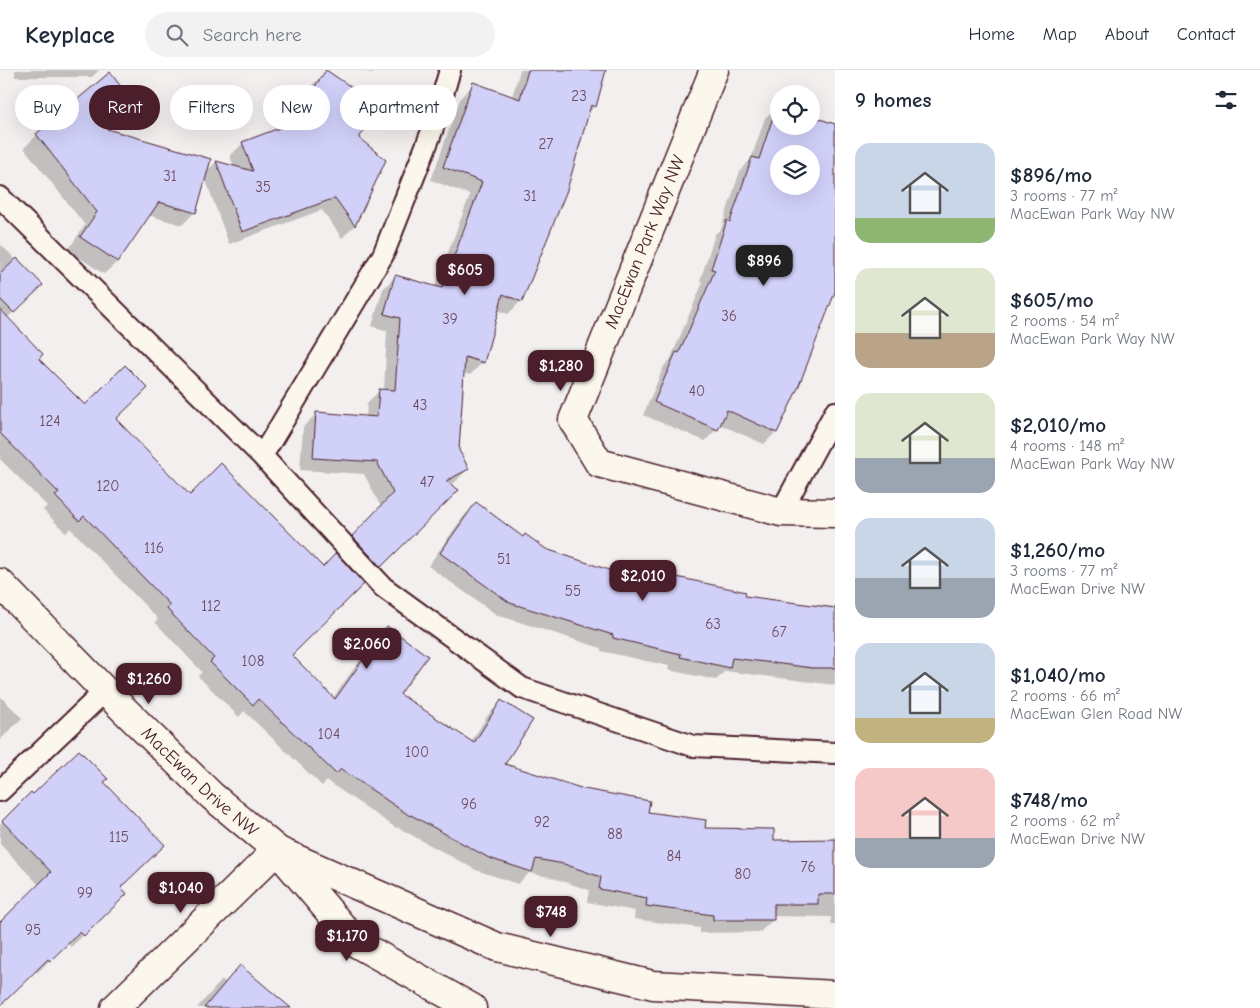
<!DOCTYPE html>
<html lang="en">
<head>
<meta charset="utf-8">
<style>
  body { margin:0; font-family:"Comic Neue",sans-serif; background:#f2f2f3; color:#1f2937; height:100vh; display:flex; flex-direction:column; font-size:19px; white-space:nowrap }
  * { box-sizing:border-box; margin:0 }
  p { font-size:16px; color:#747a83 }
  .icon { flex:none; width:28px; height:28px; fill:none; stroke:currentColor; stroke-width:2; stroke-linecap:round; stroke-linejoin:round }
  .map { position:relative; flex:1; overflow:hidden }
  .panel { display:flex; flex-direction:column; background:#fff; width:425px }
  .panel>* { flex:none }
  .hud { position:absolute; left:15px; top:15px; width:475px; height:45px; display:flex; gap:10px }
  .controls { position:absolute; left:770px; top:15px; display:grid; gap:10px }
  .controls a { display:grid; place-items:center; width:50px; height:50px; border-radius:50%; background:#fff; box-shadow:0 5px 20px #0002; font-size:25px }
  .price { position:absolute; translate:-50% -42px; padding:0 11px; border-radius:10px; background:#4a1f2b; color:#fff; font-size:16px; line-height:32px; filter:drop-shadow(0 1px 2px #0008) }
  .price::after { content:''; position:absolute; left:50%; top:30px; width:15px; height:11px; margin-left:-8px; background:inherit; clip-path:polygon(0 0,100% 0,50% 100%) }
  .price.active { background:#222; color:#fff }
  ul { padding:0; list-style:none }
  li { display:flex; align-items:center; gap:15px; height:125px; padding:0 20px }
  li span { display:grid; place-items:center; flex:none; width:140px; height:100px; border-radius:15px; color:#555 }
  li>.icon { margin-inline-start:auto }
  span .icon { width:60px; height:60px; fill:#fffc; stroke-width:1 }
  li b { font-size:21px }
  h2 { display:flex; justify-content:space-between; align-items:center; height:60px; padding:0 20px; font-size:21px }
  .tag { padding:0 18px; border-radius:22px; background:#fff; box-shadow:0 5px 20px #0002; font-size:18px; line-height:45px }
  .tag.active { background:#4a1f2b; color:#fff }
  header { display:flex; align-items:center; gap:30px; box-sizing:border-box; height:70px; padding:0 25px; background:#fff; border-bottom:1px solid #e0e1e3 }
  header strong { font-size:24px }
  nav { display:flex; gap:28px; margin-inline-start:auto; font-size:18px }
  .search { width:350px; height:45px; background:#f2f2f3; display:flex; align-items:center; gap:12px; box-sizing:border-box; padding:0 18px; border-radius:28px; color:#747a83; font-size:19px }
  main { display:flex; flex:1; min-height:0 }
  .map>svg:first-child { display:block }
</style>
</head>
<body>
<header>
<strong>Keyplace</strong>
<div class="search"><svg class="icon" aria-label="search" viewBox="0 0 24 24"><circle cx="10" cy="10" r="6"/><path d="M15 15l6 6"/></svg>Search here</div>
<nav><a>Home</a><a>Map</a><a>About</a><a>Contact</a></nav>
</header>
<main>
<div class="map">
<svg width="835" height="938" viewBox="0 0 835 938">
  <rect width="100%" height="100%" fill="#f3efef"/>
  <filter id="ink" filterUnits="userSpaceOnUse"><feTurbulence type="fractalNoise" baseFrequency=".02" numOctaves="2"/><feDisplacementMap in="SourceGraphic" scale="10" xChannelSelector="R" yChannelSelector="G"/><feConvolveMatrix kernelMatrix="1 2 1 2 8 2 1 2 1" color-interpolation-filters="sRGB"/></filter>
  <g filter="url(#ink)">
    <path fill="#0003" fill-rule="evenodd" d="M15,0H99L92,7H15Z
      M359,0H375L372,3Z
      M520,0H605L595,36L587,44L521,231L508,244L497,240L483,292L470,305L463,303L457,380L468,399L455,412L450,415L457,420L367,509L340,480L381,437L364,404L300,400L303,357L316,344L366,347L367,333L380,320H384L387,261L372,256L383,219L396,206L435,217L470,125L431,110L461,27L474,14L512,27Z
      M326,2L357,68L385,90L354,156L342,168L322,140L229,174L205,108L195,142L182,155L148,145L117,192L104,204L68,180L85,155L24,78L37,65L110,4L134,37L107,61L207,101L216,92L234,97L230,86L243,73L285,57L313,14Z
      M777,36L779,56L835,55V218L776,362L764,374L719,354L717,359L705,371L643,345L664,296L670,290L703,212L700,211L715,164L721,159L740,101L751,89L765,48ZM779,84H811V116H779Z
      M0,174L42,215L7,248L37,289L85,337L114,350L189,427L290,585L333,628L374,570L387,558L398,624L471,672L488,645L501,632L503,694L647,743L703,760L773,771H831L835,766V855H831V847L773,846V850L760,862L700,863V858L634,849L635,841L587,832L589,820L550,807L529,803L518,814L476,800L397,757L396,758L327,711L322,716L244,641L239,647L198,606L202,602L155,552L158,549L70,458L66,463L43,440L47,436L0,389Z
      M476,434L523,468L545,480L622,505L630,497L744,527L835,537V615L725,601L716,610L668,600L669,596L601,581V578L497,545L428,496L463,447Z
      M0,626L22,648L0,670Z
      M102,712L120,818L113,836L71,877L67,873L37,903L35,900L0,935V854L39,815L0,774V754L31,724L33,726Z
      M240,897L290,938H197L222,910L225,912Z"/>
    <path fill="#d1d0f9" stroke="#4a1f2b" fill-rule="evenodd" d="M326,0L372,31L370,33L379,39L359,68L386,90L355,156L335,128L242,162L216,91L253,101L242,72L290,54Z
      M528,0H606L596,37L591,35L567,120L522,232L503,224L484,293L465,287L459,380L469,399L446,411L459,420L381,497L352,466L393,423L377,392L313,388L316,342L377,347L379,319L395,320L400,248L384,244L395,205L442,218L482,112L443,97L473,12L520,29Z
      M110,2L136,37L107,59L211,89L196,143L159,132L118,192L80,167L97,142L36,64Z
      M777,35H779V56H811V46L835,54V222L798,318L777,363L727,340L718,360L654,332L676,282L679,283L715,200L711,199L727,150L730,152L752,87L759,89ZM779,84H811V116H779Z
      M17,188L43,215L14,243L0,229V204Z
      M0,239L43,284L39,289L85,335L125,295L148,318L116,349L190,425L221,393L323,497L336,483L364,514L292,585L335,629L387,556L428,586L400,624L474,673L501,630L533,650L505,694L584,719L650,731L648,742L706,750L705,758L774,759V770L835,769V824H818V834H774V850H713V845L646,836L647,828L599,819L601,807L564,794L536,789L532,802L489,788L411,745L410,746L341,699L336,704L258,629L253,635L210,592L214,588L167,539L170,535L84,446L79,451L55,426L59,423L0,363Z
      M476,432L523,467L525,464L546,479L627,506L629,496L650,501L651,499L681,508L746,522L745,526L835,538V598H813L732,588L730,598L680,587L681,584L613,568V565L510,533L440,483Z
      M79,680L108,709L104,712L165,775L121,817L127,824L84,866L80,862L50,891L48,889L0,936V852L51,802L2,751L31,722L33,724Z
      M240,895L291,938H204Z"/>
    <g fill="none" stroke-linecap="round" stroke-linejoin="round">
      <defs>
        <path id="lane" d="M0,127L262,386L383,517L522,618L693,676L835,683
          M262,386L383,185L432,61L450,0
          M781,442L835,342
          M0,721L105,621"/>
        <path id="street" d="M714,0L573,350L599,393L781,442L835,443
          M115,938L277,780"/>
        <g id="secondary">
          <path id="s1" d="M0,513L105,621L212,726L277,780L356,873L472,938"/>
          <path d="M283,783L497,877L653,915L835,925"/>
        </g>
      </defs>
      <use href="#lane" stroke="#4a1f2b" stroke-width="24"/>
      <use href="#street" stroke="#4a1f2b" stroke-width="31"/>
      <use href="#secondary" stroke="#4a1f2b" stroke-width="31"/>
      <use href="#lane" stroke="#fbf7ec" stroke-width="20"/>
      <use href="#street" stroke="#fbf7ec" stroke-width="28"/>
      <use href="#secondary" stroke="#fbf7ec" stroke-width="28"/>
    </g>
  </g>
  <g text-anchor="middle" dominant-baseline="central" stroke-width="4" stroke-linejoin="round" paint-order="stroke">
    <g font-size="15" fill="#6c4b5e">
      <text x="579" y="26">23</text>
      <text x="546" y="74">27</text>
      <text x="170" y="106">31</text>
      <text x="263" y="117">35</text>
      <text x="530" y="126">31</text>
      <text x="729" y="246">36</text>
      <text x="450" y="249">39</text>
      <text x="697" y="321">40</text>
      <text x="420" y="335">43</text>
      <text x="50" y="351">124</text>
      <text x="427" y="412">47</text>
      <text x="108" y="416">120</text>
      <text x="154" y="478">116</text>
      <text x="504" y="489">51</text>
      <text x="573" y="521">55</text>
      <text x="211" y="536">112</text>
      <text x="713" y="554">63</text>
      <text x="779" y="562">67</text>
      <text x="253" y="591">108</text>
      <text x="329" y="664">104</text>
      <text x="417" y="682">100</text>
      <text x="469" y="734">96</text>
      <text x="542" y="752">92</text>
      <text x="615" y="764">88</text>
      <text x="119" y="767">115</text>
      <text x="674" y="786">84</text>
      <text x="808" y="797">76</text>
      <text x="743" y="804">80</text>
      <text x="85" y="823">99</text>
      <text x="33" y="860">95</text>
    </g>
    <g font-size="18" fill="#4a1f2b" stroke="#fbf7ec">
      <text transform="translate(645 172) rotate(-68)">MacEwan Park Way NW</text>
      <text stroke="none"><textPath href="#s1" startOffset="282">MacEwan Drive NW</textPath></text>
    </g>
  </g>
</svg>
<div class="controls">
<a><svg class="icon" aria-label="locate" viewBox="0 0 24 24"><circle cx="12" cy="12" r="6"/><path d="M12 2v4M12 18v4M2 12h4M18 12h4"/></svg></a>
<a><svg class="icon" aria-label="layers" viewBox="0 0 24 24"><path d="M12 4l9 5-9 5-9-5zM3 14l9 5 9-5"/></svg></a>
</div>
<b class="price active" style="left:764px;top:217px">$896</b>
<b class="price" style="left:465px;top:226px">$605</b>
<b class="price" style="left:561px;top:322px">$1,280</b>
<b class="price" style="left:643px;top:532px">$2,010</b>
<b class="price" style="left:367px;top:600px">$2,060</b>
<b class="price" style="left:149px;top:635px">$1,260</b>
<b class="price" style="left:181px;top:844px">$1,040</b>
<b class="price" style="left:551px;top:868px">$748</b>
<b class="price" style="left:347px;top:892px">$1,170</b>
<div class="hud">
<a class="tag">Buy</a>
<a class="tag active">Rent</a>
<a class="tag">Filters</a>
<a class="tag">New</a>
<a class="tag">Apartment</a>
</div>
</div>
<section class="panel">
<h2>9 homes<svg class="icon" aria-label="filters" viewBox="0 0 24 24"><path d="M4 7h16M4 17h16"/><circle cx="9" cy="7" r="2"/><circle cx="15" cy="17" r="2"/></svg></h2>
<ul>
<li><span style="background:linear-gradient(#c9d6e8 75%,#8fb573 0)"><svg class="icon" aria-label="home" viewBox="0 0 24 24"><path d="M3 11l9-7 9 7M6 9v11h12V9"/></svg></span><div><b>$896/mo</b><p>3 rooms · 77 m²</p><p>MacEwan Park Way NW</p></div></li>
<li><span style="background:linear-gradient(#dfe7d0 65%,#b9a48a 0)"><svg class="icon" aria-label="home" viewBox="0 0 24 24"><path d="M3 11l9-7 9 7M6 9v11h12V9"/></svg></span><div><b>$605/mo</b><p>2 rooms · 54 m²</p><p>MacEwan Park Way NW</p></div></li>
<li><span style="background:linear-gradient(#dfe7d0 65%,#9aa5b1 0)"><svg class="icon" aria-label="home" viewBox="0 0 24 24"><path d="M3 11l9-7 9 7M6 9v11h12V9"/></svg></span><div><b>$2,010/mo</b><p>4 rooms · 148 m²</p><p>MacEwan Park Way NW</p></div></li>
<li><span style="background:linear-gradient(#c9d6e8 60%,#9aa5b1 0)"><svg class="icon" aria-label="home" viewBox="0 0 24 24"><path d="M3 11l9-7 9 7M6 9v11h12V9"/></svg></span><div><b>$1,260/mo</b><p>3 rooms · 77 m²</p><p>MacEwan Drive NW</p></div></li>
<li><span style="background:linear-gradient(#c9d6e8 75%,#c2b280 0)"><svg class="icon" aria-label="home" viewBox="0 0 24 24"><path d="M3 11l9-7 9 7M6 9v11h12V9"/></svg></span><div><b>$1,040/mo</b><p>2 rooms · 66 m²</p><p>MacEwan Glen Road NW</p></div></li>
<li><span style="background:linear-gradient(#f6c9c9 70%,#9aa5b1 0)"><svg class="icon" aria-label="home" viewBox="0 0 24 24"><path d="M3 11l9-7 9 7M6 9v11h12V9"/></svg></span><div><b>$748/mo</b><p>2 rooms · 62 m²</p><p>MacEwan Drive NW</p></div></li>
</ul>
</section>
</main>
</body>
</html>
